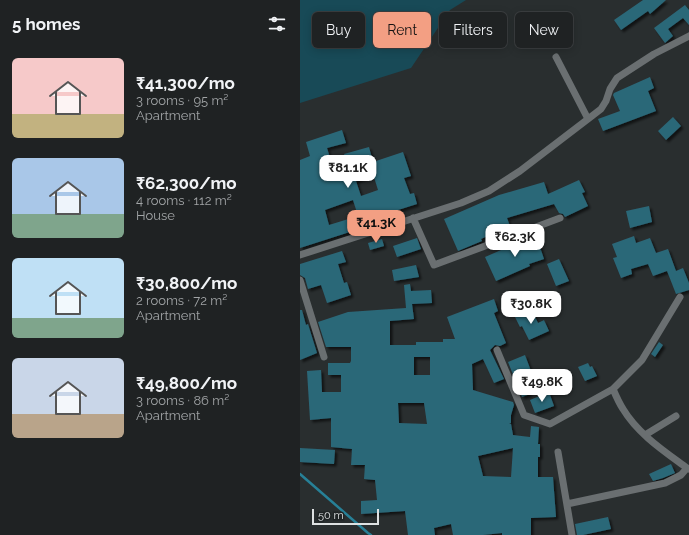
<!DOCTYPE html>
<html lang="en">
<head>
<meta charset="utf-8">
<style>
  body { margin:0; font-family:Raleway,sans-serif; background:#2c2f30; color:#f1f3f6; height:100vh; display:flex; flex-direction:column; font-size:15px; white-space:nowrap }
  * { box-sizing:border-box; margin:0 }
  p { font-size:13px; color:#a1a4a6 }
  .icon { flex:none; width:22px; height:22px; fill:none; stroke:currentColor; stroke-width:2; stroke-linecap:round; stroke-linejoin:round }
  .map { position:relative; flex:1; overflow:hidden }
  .details { display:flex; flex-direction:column; background:#1f2223; width:300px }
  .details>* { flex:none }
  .banner { position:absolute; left:12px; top:12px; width:317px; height:36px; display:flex; gap:8px }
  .scale { position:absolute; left:12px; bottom:10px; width:67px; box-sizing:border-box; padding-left:4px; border:2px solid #dee1e2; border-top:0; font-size:11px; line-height:14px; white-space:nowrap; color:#dee1e2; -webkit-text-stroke:3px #1f2425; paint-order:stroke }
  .price { position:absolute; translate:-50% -34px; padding:0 9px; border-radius:8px; background:#fff; color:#222; font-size:13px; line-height:26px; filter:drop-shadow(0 1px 2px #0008) }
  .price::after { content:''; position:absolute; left:50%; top:24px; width:12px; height:9px; margin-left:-6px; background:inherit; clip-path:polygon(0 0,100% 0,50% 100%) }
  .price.current { background:#f39f83; color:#111 }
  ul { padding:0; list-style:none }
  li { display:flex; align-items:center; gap:12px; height:100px; padding:0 12px }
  li span { display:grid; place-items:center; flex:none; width:112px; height:80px; border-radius:6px; color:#555 }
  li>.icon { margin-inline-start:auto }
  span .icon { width:48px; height:48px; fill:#fffc; stroke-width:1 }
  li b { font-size:17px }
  h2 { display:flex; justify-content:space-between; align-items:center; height:48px; padding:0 12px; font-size:17px }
  .pill { padding:0 14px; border-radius:6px; background:#1f2223; box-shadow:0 2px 10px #0003,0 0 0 1px #3c3f41; font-size:14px; line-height:36px }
  .pill.current { background:#f39f83; color:#111 }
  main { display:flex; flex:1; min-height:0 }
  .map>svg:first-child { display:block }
</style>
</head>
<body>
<main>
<section class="details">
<h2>5 homes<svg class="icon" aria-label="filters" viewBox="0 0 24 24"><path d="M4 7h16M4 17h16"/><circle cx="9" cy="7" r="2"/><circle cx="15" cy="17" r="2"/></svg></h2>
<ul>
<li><span style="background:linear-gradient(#f6c9c9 70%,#c2b280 0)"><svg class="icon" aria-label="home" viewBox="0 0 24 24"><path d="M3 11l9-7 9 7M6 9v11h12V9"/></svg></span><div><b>₹41,300/mo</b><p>3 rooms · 95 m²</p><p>Apartment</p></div></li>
<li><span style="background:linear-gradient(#a9c7e8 70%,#7fa58c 0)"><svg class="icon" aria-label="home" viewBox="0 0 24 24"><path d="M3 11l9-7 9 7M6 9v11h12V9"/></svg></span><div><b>₹62,300/mo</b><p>4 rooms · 112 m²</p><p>House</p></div></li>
<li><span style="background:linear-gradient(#bfe0f5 75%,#7fa58c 0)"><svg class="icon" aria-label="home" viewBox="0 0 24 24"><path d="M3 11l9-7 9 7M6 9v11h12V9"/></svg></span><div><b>₹30,800/mo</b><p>2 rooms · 72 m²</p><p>Apartment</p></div></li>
<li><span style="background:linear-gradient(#c9d6e8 70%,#b9a48a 0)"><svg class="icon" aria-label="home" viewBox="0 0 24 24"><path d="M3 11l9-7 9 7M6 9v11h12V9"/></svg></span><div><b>₹49,800/mo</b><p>3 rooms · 86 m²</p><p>Apartment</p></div></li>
</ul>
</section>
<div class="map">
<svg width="389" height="535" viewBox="0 0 389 535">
  <defs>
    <filter id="shadow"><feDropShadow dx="2.5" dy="2.5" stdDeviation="1" flood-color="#0009"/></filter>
  </defs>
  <rect width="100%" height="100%" fill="#292e2f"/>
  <path fill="#184a57" d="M0,0H166L150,10L111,68L0,103Z"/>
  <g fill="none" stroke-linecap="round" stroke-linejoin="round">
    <path stroke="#278097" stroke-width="2.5" d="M0,474L68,533L71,535"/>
  </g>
  <path fill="#2c6778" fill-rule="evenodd" filter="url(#shadow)" d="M343,0H366L350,14L348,11L321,30L314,20Z
    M385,5L389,10V25L383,18L368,29L373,36L365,43L354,28Z
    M350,77L354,88L348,91L356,111L303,131L298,119L320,111L313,95L314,93Z
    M373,117L381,126L366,140L358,131Z
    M42,130L46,143L27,148L32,164L46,159L44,154L69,147L73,162L103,152L111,176L104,178L110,194L114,193L117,204L54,224L56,230L0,248V160L10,156L6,142ZM73,174L78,190L61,196L56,181ZM53,200L58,216L29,225L25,210Z
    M279,180L285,192L282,193L288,206L265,217L263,214L259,213L254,204L207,218L210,226L181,239L182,241L158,251L144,219L199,195L244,182L248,194Z
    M349,206L352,222L330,228L326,211Z
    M236,235L244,259L229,264L230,266L196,281L185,257Z
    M334,236L336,243L350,238L356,253L368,249L376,271L383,268L389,283V290L376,294L367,271L353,276L348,264L331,269L332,274L321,278L313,258L317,257L312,244Z
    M117,238L121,249L97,257L93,246Z
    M82,239L84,246L70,250L68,243Z
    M42,251L46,262L38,264L44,283L47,282L51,295L27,303L21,285L8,289L5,278L0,275V264Z
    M259,259L269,281L256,286L247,264Z
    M116,265L119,277L94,281L92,270Z
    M110,284L111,291L131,290L132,303L112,304L114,319L90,321V345H116V342H143V339H155L147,317L194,299L198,311L194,313L206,343L200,346L195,345L190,350L204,379L194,383L183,359L172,364L173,390L213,402L214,405L211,415V423L209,424H211L213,435L230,437L231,426L239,427L238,444H240V457H238V477H253L256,517L231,518V535H202V533L183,535H153L151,524L134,528L135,535H108L105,511L61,514V501L77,500L75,480L64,479L65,465H51L52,449L31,447V418L10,420L7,371L21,370L22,392H41V375H28V363H50L51,361V347H26L18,322L48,312L106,308L104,285ZM114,357H130V375H114ZM98,403H124L127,424L99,423ZM213,448L211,477L183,476L178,456Z
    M231,308L238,323L244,320L249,331L229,340L222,326L220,327L215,317Z
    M0,310H2L6,325L8,324L17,353L0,360Z
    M359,342L363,345L355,357L351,354Z
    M225,355L231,371L222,375L230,394L222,397L208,362Z
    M288,363L290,367L292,366L297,376L285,381L278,367Z
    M249,392L254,406L235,413L230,400Z
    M0,448L35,450L34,464L0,462Z
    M371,464L375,473L363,478L353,481L349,474Z
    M308,517L311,529L283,535H277L275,524Z"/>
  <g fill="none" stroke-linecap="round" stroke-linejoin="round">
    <path stroke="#6a6f71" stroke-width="7" d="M288,119L301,109L306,101L310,89L317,78L354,54L389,36
      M113,218L134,265L260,218
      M0,255L161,203L189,191L220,171L288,119L256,57
      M0,280L24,357
      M197,350L224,415L250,424L313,389L342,360L380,297
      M313,389C316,396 319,403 323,409C338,434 364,451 387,468
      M345,435L376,416
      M258,452L272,535
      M267,504L365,483L381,475L387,468L389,469"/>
  </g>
</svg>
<div class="scale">50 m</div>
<b class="price" style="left:48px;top:189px">₹81.1K</b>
<b class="price current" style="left:76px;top:244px">₹41.3K</b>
<b class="price" style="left:215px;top:258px">₹62.3K</b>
<b class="price" style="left:231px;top:325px">₹30.8K</b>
<b class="price" style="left:242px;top:403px">₹49.8K</b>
<div class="banner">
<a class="pill">Buy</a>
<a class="pill current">Rent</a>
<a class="pill">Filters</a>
<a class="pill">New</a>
</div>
</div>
</main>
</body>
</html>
